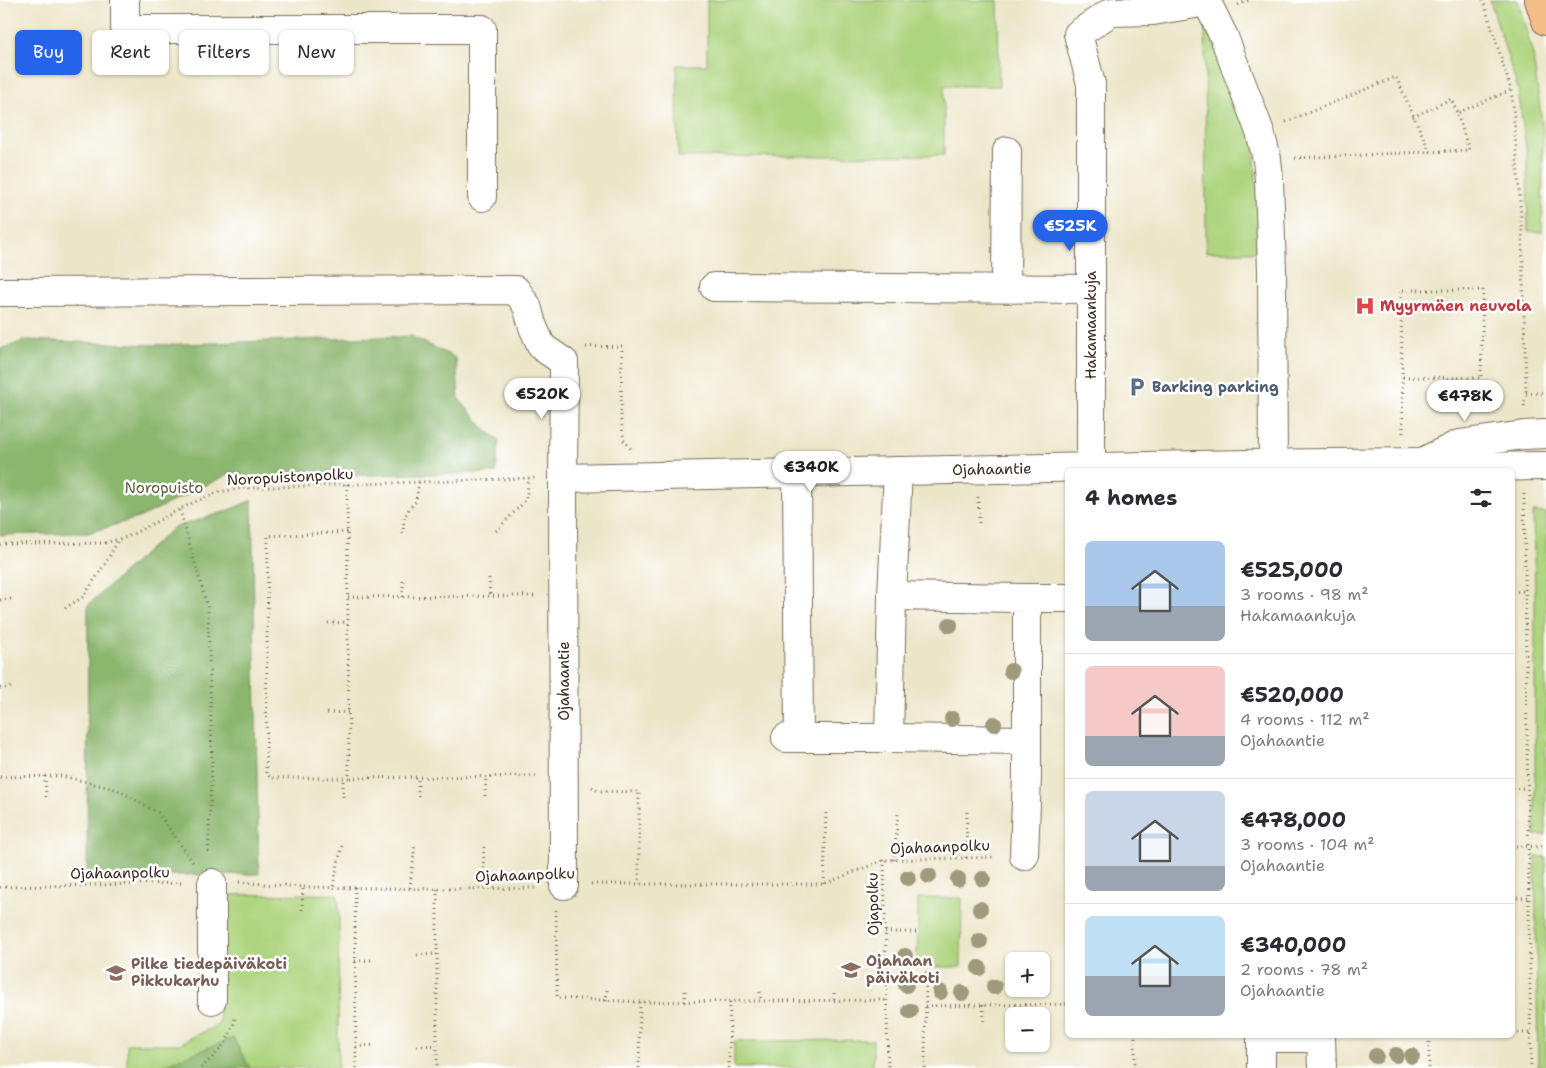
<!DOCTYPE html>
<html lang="en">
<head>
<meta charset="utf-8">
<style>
  body { margin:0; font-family:"Shantell Sans",sans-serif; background:#f2f2f3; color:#2b2b33; height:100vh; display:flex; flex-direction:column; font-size:19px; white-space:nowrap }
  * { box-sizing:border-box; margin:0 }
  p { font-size:16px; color:#7c7c81 }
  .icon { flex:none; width:28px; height:28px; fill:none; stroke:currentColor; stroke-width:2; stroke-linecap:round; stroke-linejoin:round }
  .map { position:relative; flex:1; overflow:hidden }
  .sheet { position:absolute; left:1065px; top:468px; width:450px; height:570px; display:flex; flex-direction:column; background:#fff; border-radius:8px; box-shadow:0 1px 4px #0004 }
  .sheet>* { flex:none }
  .banner { position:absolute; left:15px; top:30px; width:475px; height:45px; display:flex; gap:10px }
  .tools { position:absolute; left:1005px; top:952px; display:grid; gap:10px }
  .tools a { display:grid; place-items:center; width:45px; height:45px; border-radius:8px; background:#fff; box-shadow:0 1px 4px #0004; font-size:25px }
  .price { position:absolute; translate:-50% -42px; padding:0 11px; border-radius:18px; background:#fff; color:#222; font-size:16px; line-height:32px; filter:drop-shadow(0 1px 2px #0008) }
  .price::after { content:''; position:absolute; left:50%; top:30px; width:15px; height:11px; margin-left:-8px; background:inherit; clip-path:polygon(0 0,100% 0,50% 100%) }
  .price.current { background:#2563eb; color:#fff }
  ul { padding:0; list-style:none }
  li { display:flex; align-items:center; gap:15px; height:125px; padding:0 20px }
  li+li { border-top:1px solid #e1e1e2 }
  li span { display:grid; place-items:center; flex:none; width:140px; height:100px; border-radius:8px; color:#555 }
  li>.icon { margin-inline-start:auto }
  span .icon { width:60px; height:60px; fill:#fffc; stroke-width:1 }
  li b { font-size:21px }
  h2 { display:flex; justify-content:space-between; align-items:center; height:60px; padding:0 20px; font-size:21px }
  .tag { padding:0 18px; border-radius:8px; background:#fff; box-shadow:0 1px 4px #0004; font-size:18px; line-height:45px }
  .tag.current { background:#2563eb; color:#fff }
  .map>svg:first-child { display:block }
</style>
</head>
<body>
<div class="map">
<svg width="1546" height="1068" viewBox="0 0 1546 1068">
  <rect width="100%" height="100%" fill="#fff"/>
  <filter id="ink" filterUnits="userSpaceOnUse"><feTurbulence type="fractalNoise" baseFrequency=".02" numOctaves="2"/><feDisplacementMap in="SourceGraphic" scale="10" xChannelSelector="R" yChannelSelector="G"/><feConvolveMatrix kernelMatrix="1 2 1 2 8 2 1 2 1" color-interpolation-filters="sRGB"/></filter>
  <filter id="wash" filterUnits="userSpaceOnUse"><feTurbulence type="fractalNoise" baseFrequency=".0096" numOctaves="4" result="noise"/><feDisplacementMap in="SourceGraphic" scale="20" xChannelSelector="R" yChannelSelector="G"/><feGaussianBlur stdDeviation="1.12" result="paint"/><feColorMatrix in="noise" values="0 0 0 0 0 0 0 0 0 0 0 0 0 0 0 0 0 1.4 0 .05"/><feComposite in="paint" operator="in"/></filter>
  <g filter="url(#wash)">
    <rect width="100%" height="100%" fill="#ece6c9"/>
    <path fill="#add47e" stroke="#747f4e" d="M707,0H998L999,86H944V155L678,157L677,65H707Z
      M1490,0H1518L1533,55L1543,130L1542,232H1528L1527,156L1518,90Z
      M1205,20L1253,130L1261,252H1206Z
      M1533,512L1546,513V835H1535V594Z
      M1535,857H1546V1068H1538Z
      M337,894L339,905L338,1068H127V1044H179L219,1024L220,895Z
      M918,898H962L961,967H917Z
      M873,1040V1068H734V1041Z"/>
    <path fill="#8ab66d" stroke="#627046" d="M411,336L456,358L459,399L486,430L499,440L496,473L251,477L233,472L141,517L88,533L0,535V349L27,340L156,345Z
      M252,500L259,874L87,876L88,605L173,528L227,511Z
      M233,1038L250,1068H156Z"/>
  </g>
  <g filter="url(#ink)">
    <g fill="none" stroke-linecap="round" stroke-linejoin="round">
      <defs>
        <g id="minor">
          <path d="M125,0V29H482V197"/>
          <path d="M714,287L1091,289"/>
          <path d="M1006,288L1007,151"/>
          <path d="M0,292L516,290L527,306L533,327L542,347L564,362L563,478"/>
          <path d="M1422,462L1459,444L1524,435L1546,434"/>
          <path d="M1091,467V84L1078,34L1111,12L1153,11L1207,2L1224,37L1260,132L1267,159L1269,179L1272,270L1273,463"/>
          <path d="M797,472L799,738"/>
          <path d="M892,596L898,471"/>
          <path d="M1027,598H1068"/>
          <path d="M786,738H889L892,596L1027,598V776L1024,856"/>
          <path d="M889,738L1027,740"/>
          <path d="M212,883V1000"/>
          <path id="s1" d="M564,885L563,478L1248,464L1422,462L1455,467L1546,466"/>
          <path d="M1261,1068V1038H1321L1322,1068"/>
        </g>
        <path id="major" d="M1539,0L1546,21"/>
      </defs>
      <use href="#minor" stroke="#796c5a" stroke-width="30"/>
      <use href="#major" stroke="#796c5a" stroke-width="30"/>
      <path stroke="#796c5a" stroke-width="3" stroke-dasharray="1 4" stroke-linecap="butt" d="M1483,0L1511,90L1513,104L1522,232L1526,393L1524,407
        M1238,5L1249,0
        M1413,117L1451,99L1457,113
        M1286,122L1396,77L1430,152
        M1295,158L1469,150L1457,113L1511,90
        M586,347L622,346L621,420L624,440L631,449
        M1403,377L1481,378L1483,290H1401L1403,435
        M1526,393H1546
        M347,484L349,778L537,776
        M1524,494L1531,1068
        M978,497L979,524
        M180,510L208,609L212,759L208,855
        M496,531L526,500L529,478
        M347,532L268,536L266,773L271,778H349
        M403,534L404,518L409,509L416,501L419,482
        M0,544L104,543L127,537L192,503L219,492L245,488L535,478
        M489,578L490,596
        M1512,592L1525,591
        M348,597L536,596
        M403,597V579
        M0,600L12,599
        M65,608L83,597L105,564L119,539
        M328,623L348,622
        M0,688L13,687
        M327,713L348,712
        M45,776L46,798
        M0,777L62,776L118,790L158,813L194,864
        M592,787L598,791L639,792V884
        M1512,789L1527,788
        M418,796V777
        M485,796L486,777
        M343,797V778
        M1512,846H1516
        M966,858L967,811
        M884,860L888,1068
        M894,860L898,814
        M239,882L303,887L437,889L538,888
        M591,884H824L884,860L996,857
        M824,884L826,812
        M333,886L342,845
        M0,887L183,883
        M355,887L356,1068
        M410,888L415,844
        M483,888L484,843
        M437,889V1068
        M1512,898H1529
        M302,910L303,887
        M556,910L557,998L640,1002L886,1000
        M885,932H918
        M417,955L437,954
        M355,961L372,960
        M685,991V1002
        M760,992L761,1001
        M834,993V1001
        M606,1001L607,990
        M983,1005L984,1021
        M925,1006L1068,1004
        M1513,1033H1531
        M1429,1035H1438
        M417,1046L437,1045
        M356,1047L372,1045
        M201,1068C217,1053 231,1041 235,1018
        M639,1068L640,1002
        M729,1068L730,1002
        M925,1068L926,967
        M1135,1068V1035
        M1429,1068V1035"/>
      <use href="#minor" stroke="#fff" stroke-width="28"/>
      <use href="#major" stroke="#f6be87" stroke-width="28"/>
      <path stroke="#796c5a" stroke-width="3" stroke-dasharray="1 4" stroke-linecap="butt" d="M1516,846L1546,847"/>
    </g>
    <g fill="#9d9b7b">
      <circle cx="950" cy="625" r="8"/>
      <circle cx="1011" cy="671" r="8"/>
      <circle cx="952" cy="719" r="8"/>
      <circle cx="994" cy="724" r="8"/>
      <circle cx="929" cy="876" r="8"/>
      <circle cx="908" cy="878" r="8"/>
      <circle cx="958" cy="879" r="8"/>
      <circle cx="983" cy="879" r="8"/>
      <circle cx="980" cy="909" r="8"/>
      <circle cx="980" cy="941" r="8"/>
      <circle cx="905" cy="956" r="8"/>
      <circle cx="979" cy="968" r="8"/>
      <circle cx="906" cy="985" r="8"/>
      <circle cx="994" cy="987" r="8"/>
      <circle cx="940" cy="992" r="8"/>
      <circle cx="962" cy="993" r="8"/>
      <circle cx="910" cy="1011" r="8"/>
      <circle cx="1396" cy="1055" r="8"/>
      <circle cx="1376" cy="1056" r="8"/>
      <circle cx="1412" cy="1056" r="8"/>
    </g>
  </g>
  <defs>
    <symbol id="hospital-bare" viewBox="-9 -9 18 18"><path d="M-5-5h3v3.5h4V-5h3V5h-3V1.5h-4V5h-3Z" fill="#e0444e" stroke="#fff" stroke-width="2.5" paint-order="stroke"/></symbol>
    <symbol id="parking-bare" viewBox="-9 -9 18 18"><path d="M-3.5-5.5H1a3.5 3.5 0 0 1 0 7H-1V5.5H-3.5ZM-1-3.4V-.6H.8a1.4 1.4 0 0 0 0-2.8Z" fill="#5c6f8a" stroke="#fff" stroke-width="2.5" paint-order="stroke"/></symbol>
    <symbol id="school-bare" viewBox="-9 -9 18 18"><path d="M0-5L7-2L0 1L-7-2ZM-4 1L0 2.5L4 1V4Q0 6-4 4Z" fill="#8d6e63" stroke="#fff" stroke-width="2.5" paint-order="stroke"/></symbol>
  </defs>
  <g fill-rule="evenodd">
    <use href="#hospital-bare" x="1351" y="292" width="28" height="28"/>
    <use href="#parking-bare" x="1123" y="373" width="28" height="28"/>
    <use href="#school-bare" x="837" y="956" width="28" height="28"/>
    <use href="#school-bare" x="102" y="959" width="28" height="28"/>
  </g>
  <g text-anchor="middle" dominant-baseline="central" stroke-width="5" stroke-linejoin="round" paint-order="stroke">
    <g font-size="15" font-weight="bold" fill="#be3a42" stroke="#fff" text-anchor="start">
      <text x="1380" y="306">Myyrmäen neuvola</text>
    </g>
    <g font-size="15" fill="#3b2a1e" stroke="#fff">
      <text transform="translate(1091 325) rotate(-90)">Hakamaankuja</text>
      <text stroke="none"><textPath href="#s1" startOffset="836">Ojahaantie</textPath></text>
      <text transform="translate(290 477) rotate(-3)">Noropuistonpolku</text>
      <text transform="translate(564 681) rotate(-90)">Ojahaantie</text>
      <text transform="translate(940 847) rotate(-2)">Ojahaanpolku</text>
      <text transform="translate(120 873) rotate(-1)">Ojahaanpolku</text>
      <text transform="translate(525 875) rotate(-2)">Ojahaanpolku</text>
      <text transform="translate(873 904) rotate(-91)">Ojapolku</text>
    </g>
    <g font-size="15" font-weight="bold" fill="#4e5e75" stroke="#fff" text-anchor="start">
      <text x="1152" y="387">Barking parking</text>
    </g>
    <g font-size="15" fill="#5d5d3b" stroke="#fff">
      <text x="164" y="488">Noropuisto</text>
    </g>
    <g font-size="15" font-weight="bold" fill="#785e54" stroke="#fff" text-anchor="start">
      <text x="866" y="961">Ojahaan<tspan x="866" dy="17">päiväkoti</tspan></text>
      <text x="131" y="964">Pilke tiedepäiväkoti<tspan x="131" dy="17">Pikkukarhu</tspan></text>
    </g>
  </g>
</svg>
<div class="tools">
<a>+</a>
<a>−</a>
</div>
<b class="price current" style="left:1070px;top:252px">€525K</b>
<b class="price" style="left:542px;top:420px">€520K</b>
<b class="price" style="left:1465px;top:422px">€478K</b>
<b class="price" style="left:811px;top:493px">€340K</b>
<div class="banner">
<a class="tag current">Buy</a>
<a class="tag">Rent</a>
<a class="tag">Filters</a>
<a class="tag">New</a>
</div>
<section class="sheet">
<h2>4 homes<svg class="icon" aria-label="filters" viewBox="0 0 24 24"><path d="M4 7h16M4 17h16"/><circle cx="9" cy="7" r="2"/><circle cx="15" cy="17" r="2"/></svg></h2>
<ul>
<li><span style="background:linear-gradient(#a9c7e8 65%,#9aa5b1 0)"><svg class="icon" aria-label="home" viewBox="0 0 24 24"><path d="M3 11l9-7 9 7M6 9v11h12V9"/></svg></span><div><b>€525,000</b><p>3 rooms · 98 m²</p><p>Hakamaankuja</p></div></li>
<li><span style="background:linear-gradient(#f6c9c9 70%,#9aa5b1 0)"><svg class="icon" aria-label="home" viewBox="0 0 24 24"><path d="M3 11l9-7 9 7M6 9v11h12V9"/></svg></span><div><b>€520,000</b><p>4 rooms · 112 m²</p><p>Ojahaantie</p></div></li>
<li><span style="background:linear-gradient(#c9d6e8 75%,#9aa5b1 0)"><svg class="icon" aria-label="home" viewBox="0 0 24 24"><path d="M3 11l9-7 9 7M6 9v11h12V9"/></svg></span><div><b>€478,000</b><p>3 rooms · 104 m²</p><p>Ojahaantie</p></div></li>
<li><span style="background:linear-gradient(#bfe0f5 60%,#9aa5b1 0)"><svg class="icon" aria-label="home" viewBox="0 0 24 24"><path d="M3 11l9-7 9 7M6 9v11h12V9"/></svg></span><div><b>€340,000</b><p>2 rooms · 78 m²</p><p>Ojahaantie</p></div></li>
</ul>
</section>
</div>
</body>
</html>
